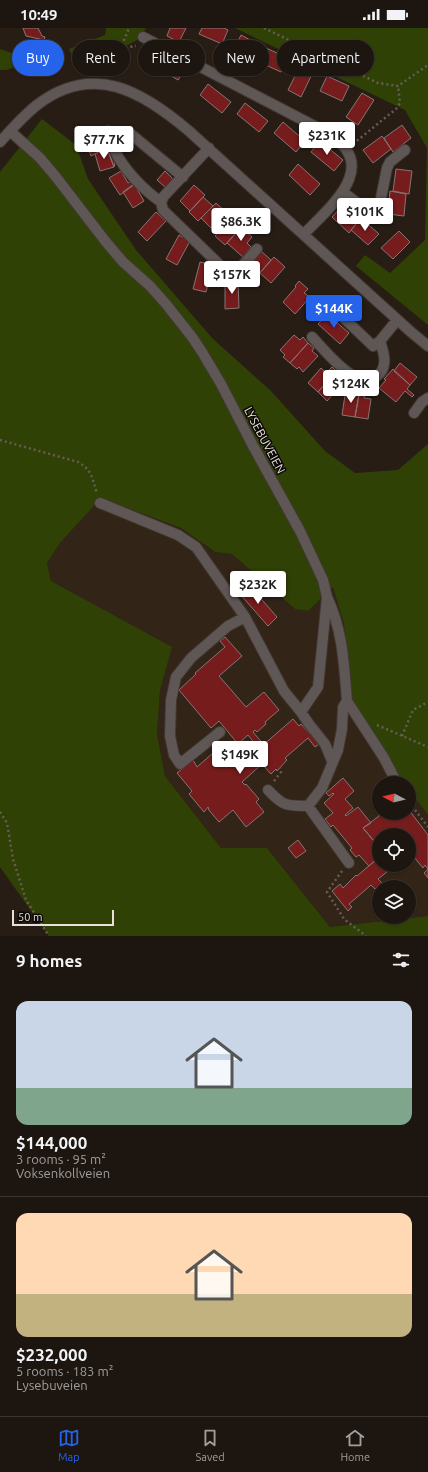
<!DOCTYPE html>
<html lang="en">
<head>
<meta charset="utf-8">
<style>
  body { margin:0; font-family:Ubuntu,sans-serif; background:#2a231e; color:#f1f3f6; height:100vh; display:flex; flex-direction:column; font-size:15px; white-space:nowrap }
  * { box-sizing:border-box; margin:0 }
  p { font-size:13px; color:#a09f9f }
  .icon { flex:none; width:22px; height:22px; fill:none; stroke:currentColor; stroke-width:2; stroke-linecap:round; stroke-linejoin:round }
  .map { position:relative; height:908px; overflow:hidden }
  .side { display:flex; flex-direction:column; background:#1d1610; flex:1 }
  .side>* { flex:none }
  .hud { position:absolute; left:12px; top:12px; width:404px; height:36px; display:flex; gap:8px }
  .needle { width:26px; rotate:277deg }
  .fabs { position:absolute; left:372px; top:748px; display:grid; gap:8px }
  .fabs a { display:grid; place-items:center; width:44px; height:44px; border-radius:50%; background:#1d1610; box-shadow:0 1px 3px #0004,0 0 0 1px #3b3530; font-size:20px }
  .scale { position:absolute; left:12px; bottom:10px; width:102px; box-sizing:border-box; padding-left:4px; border:2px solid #e7e0db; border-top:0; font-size:11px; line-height:14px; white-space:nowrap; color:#e7e0db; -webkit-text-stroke:3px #0c0806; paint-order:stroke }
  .price { position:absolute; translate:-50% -34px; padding:0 9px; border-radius:4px; background:#fff; color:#222; font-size:13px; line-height:26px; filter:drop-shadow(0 1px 2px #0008) }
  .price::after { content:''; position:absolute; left:50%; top:24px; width:12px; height:9px; margin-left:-6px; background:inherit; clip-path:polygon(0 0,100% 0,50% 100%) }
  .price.current { background:#2563eb; color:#fff }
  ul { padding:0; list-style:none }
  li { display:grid; align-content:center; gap:8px; height:212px; padding:0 16px }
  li+li { border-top:1px solid #3b3530 }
  li span { display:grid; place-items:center; height:124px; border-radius:12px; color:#555 }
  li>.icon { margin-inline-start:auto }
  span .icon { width:72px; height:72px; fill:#fffc; stroke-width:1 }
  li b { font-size:17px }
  h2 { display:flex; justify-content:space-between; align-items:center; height:48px; padding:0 16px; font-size:17px }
  .tag { padding:0 14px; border-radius:18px; background:#1d1610; box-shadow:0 1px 3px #0004,0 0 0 1px #3b3530; font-size:14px; line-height:36px }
  .tag.current { background:#2563eb; color:#fff }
  .status { display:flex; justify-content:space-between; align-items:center; height:28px; padding:0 20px; background:#1d1610; direction:ltr }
  .status svg { height:11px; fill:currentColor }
  .menu { display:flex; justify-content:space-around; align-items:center; height:56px; border-top:1px solid #3b3530; background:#1d1610; font-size:11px; color:#a09f9f }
  .menu a { display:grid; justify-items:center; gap:2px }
  .menu .current { color:#2563eb }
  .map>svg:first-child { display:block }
</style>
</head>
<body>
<div class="status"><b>10:49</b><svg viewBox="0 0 49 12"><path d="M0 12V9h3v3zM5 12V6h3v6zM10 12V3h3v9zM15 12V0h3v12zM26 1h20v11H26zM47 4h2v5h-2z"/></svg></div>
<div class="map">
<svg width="428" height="908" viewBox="0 0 428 908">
  <rect width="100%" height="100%" fill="#271d15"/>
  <path fill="#322417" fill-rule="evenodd" d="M101,470L181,500L214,524L232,526L295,581L308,583L333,559L344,596L352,685L404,755H379V785H409V762L428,787V888L330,899L267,820H221L165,748L157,706L160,662L171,619L51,553L47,535L60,515ZM379,807H409V837H379ZM379,859H409V889H379Z"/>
  <path fill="#304106" d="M106,0H146L139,11L91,36L74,33L69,21L105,7Z
    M235,0H428V297L356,238L365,227L390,245L425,212L427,120L405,82Z
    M0,21L27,30L28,35L6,42H0Z
    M42,91L76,117L88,151L136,222L213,311L271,363L325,423L355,445L398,442L428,416V787L409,762V755H404L352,685L344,596L333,559L308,583L295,581L232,526L215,524L181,500L101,470L60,515L47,535L51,553L172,619L160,662L157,706L165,748L221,820H267L330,899L428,888V908H49L0,839V144Z"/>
  <path fill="#771c1d" stroke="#867574" d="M23,0H38L42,8L45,9L44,12L26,8Z
    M170,0H186L179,14L167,8Z
    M202,0H224L228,2L222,16L199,6Z
    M241,7L254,14L241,40L228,34Z
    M266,20L288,30L281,44L259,34Z
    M160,25L186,40L178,52L153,37Z
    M301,36L314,42L301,69L288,62Z
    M327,48L349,58L342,73L320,63Z
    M208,56L231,74L222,85L200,67Z
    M362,65L374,72L358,97L346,89Z
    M245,75L268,93L259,104L237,86Z
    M283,94L305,113L296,124L274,105Z
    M402,97L411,110L393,124L384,110Z
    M110,100L121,112L114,139L107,120L91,128L84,109Z
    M382,108L391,121L373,135L363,122Z
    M320,113L343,132L334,143L311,124Z
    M107,120L114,139L100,143L95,126Z
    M298,136L320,156L310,167L289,147Z
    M396,141L412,143L409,166L393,163Z
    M121,143L128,155L132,152L135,156L120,167L109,150Z
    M165,143L173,151L165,159L157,152Z
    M134,156L144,173L133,180L123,164Z
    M194,157L205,167L190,183L180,173Z
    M390,163L406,166L404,188L388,186Z
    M203,169L213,178L198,193L189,184Z
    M216,175L226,184L211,200L201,190Z
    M343,177L359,192L349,205L332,189Z
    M156,184L166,193L147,213L138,204Z
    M361,190L379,206L368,217L351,202Z
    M229,192L239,202L225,217L215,208Z
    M241,199L252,209L247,215L251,219L243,229L227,215Z
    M399,203L410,214L393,231L381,220Z
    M179,207L190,213L177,237L166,231Z
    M261,223L271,232L257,248L247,239Z
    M274,229L285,239L271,255L260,245Z
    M200,234L213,237L206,264L193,261Z
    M225,253H238L239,280L225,281Z
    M299,253L308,261L304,265L310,269L295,286L283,274L296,259L295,258Z
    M327,286L349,305L340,316L318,296Z
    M294,307L300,312L303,309L308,315L290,335L283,329L285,327L280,322Z
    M308,315L314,320L312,323L318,328L303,344L299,339L297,341L290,335Z
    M400,335L417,349L410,357L394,343Z
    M332,339L336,343L318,364L308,355L321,340L326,345Z
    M393,341L410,357L407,361L414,367L412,369L405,363L396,374L379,360L386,352L384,351Z
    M336,343L341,347L336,353L341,358L327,373L318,364Z
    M353,360L360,361L355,389L342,387L345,367L352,368Z
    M360,361L366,362L364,370L371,371L368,391L355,389Z
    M249,557L277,589L268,598L239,565Z
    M225,609L242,628L219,648L246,679L264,664L279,682L265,694L266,696L257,704L255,702L253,704L264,717L259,721L248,707L238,716L219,693L211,700L179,662L196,646L195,645L225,619L220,613Z
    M293,691L299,698L301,696L319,716L315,719L308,710L285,730L287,732L277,743L276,741L271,746L262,736L242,754L245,757L246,756L259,771L256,774L264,784L246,799L233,782L219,794L208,781H209L208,779L204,784L189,766L192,763L177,745L193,732L197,739L214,724L216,727L223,722L230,730L233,727L240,734L252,724L254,725Z
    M343,750L354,763L345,771L353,780L345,787L346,788L358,779L371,795L363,800L379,819V822L374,827L377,831L369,838L359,827L356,829L350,822L352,820L333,797L331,799L325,791L333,785L324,775L334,766L333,765L329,768L326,765Z
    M409,782L428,807V850L424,845L428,841L425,837L423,840L409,823V807H396L394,805L392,807H379V819L363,800L379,788V787L381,785H409Z
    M298,812L306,823L296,830L288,820Z
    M378,830L379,837H384L388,843L378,851L382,855L375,861L371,857L349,876L352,879L348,883L332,863L340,856L343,860L356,847L357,848Z"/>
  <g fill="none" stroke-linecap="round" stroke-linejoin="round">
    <defs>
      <path id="minor" d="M143,9L326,104C382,137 333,176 304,206
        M10,103L40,130L56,149L106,214L123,234L150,258L166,276L192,309L202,324L221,356L253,418L300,503L323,552L327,569L318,659L301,684L284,663L245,589L196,519L178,507L100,475
        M108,103C110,109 112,117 115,123C124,142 145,163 161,174
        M118,106L123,104L132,107L183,149
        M0,114C12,101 23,88 37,77C93,34 142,63 189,103L411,304L428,318
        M209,120L164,168L161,174L163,182L225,242C238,248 248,230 257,221
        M343,164L369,184L375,183L380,175L387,140L390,134L405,122
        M326,273L373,318L380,313L397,292
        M312,309C325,322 360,369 380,345C388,336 383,323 380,313
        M414,385L422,374L428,370
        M347,673L384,730L397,755
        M301,684L309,696L325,716L332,733
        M220,704L180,736L174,727L170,708L171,672L176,649L191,630L228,598L245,589
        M268,762C283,778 286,778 308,778L322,760L338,722L342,701L343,679L347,673C344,637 343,604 328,571
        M308,778L349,835"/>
    </defs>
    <use href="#minor" stroke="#423831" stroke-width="12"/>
    <path stroke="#665d56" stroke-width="2.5" stroke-dasharray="2 3" stroke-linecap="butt" d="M264,0L378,55L398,58L428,37
      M120,22L129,0
      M95,45C104,31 120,19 136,18
      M353,116L396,81L400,75L398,58
      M0,412L78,434C92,442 92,450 97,465
      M377,697L428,719
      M402,708L413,682L428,674
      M274,753L281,744L280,740
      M409,774L428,799
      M0,784L7,795L13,831L26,872L49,908
      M342,843L327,864L344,891L366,908"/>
    <use href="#minor" stroke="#5e5755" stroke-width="10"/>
  </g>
  <g text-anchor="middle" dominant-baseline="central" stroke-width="3" stroke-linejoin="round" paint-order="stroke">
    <g font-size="12" fill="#e7e0db" stroke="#0c0806">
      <text transform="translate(265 412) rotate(62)">LYSEBUVEIEN</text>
    </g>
  </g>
</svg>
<div class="fabs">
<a><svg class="needle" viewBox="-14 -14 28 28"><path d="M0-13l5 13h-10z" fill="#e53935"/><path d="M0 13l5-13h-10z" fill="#a09f9f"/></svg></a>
<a><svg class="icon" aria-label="locate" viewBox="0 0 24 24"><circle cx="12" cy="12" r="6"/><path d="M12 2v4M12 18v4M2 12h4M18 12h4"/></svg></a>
<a><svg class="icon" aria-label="layers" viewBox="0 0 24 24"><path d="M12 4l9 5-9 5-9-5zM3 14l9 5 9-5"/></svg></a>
</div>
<div class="scale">50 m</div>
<b class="price" style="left:327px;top:128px">$231K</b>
<b class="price" style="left:104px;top:132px">$77.7K</b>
<b class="price" style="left:365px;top:204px">$101K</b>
<b class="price" style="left:241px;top:214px">$86.3K</b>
<b class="price" style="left:232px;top:267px">$157K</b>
<b class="price current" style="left:334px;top:301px">$144K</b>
<b class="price" style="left:351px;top:376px">$124K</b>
<b class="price" style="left:258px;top:577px">$232K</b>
<b class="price" style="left:240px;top:747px">$149K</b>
<div class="hud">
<a class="tag current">Buy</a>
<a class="tag">Rent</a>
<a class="tag">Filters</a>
<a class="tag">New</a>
<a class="tag">Apartment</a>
</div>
</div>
<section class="side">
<h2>9 homes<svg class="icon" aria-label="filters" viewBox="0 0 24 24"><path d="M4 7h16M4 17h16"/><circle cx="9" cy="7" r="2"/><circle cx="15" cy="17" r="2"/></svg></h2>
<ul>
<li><span style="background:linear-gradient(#c9d6e8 70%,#7fa58c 0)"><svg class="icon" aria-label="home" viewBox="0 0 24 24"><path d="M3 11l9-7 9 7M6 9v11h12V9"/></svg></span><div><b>$144,000</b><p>3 rooms · 95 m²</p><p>Voksenkollveien</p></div></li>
<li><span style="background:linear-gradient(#ffd9b3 65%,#c2b280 0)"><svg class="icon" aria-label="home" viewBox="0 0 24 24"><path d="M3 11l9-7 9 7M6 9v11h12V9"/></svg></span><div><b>$232,000</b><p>5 rooms · 183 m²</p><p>Lysebuveien</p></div></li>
</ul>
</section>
<nav class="menu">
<a class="current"><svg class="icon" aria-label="map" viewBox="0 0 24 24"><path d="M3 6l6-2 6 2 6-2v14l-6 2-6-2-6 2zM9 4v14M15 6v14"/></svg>Map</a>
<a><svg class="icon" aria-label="saved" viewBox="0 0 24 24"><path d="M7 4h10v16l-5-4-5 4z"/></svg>Saved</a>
<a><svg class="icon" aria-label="home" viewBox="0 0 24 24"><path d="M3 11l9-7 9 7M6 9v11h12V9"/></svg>Home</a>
</nav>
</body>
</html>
